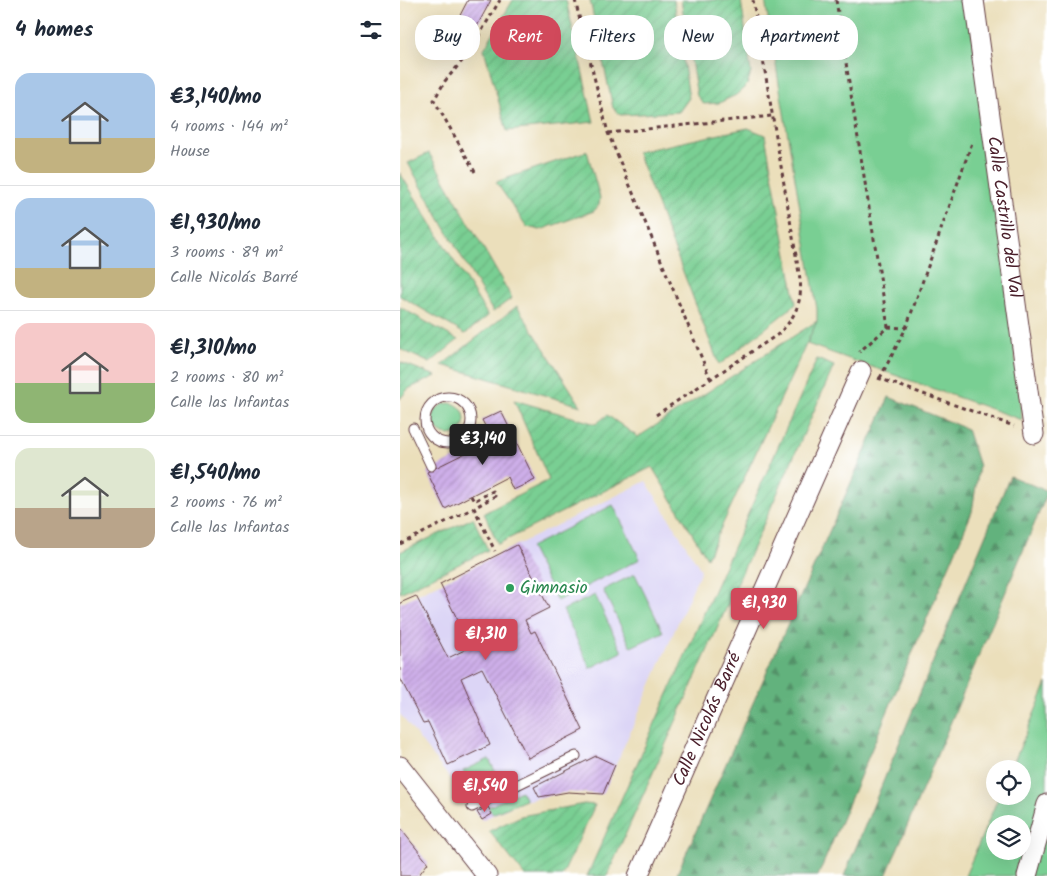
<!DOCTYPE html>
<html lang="en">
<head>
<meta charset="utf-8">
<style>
  body { margin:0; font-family:Kalam,sans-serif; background:#f6f6f7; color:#1f2937; height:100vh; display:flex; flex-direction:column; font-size:19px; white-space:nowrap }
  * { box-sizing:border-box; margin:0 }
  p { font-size:16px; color:#747a83 }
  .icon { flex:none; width:28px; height:28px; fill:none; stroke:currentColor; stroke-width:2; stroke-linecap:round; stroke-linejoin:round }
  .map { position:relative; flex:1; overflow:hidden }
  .drawer { display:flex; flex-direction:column; background:#fff; width:400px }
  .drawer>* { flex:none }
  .top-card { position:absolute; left:15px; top:15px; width:475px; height:45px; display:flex; gap:10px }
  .tools { position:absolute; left:586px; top:760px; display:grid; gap:10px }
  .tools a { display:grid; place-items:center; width:45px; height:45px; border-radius:50%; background:#fff; box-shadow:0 5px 20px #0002; font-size:25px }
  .price { position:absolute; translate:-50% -42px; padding:0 11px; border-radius:5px; background:#d1495b; color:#fff; font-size:16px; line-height:32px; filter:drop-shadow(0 1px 2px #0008) }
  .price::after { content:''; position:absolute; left:50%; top:30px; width:15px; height:11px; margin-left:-8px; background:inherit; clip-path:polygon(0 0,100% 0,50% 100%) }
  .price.selected { background:#222; color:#fff }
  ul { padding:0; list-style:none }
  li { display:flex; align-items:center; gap:15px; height:125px; padding:0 15px }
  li+li { border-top:1px solid #e0e1e3 }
  li span { display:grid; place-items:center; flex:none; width:140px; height:100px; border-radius:15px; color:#555 }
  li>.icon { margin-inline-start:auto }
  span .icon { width:60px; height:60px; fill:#fffc; stroke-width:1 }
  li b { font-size:21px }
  h2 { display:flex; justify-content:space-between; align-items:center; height:60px; padding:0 15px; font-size:21px }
  .pill { padding:0 18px; border-radius:20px; background:#fff; box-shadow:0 5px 20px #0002; font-size:18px; line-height:45px }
  .pill.selected { background:#d1495b; color:#fff }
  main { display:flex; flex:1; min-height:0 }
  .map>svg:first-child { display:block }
</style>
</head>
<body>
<main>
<section class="drawer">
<h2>4 homes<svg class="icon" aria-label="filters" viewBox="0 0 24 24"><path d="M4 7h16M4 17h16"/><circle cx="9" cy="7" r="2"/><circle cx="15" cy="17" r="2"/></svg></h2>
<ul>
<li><span style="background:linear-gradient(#a9c7e8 65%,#c2b280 0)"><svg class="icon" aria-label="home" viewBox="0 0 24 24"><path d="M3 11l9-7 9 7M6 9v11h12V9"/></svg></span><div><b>€3,140/mo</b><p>4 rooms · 144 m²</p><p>House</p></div></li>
<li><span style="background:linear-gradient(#a9c7e8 70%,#c2b280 0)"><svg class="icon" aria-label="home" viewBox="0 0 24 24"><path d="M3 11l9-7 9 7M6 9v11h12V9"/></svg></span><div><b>€1,930/mo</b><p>3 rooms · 89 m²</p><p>Calle Nicolás Barré</p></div></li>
<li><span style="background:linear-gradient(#f6c9c9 60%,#8fb573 0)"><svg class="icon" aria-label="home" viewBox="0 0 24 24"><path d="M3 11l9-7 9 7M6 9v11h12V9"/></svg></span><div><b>€1,310/mo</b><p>2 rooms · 80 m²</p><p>Calle las Infantas</p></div></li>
<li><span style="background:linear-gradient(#dfe7d0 60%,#b9a48a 0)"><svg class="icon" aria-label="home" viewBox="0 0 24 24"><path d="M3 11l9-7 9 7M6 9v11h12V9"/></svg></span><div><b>€1,540/mo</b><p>2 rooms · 76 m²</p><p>Calle las Infantas</p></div></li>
</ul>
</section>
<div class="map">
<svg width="647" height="876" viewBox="0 0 647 876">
  <defs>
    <pattern id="forest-firs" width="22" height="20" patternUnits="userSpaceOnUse" patternTransform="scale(1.25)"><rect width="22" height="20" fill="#62b27d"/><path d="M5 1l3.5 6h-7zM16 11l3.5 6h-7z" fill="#539067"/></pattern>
    <pattern id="garden-furrows" width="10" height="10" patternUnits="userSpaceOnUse" patternTransform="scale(1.25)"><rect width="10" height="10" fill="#79cf93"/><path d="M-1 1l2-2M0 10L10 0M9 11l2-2" fill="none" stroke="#6ab17f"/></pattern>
    <pattern id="building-hatch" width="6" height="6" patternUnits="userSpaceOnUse" patternTransform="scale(1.25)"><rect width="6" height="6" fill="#ceafe9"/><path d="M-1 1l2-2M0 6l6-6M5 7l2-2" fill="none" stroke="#b296c8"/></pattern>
  </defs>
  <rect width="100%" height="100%" fill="#fff"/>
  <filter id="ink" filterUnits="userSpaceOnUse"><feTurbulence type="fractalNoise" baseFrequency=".02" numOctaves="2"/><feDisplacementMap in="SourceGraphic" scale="10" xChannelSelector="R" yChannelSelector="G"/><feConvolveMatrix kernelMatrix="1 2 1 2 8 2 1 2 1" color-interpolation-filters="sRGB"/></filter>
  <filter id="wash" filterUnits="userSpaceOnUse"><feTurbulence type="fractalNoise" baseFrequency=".0096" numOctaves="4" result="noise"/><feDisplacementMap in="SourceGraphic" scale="20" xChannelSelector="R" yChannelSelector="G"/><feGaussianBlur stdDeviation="1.12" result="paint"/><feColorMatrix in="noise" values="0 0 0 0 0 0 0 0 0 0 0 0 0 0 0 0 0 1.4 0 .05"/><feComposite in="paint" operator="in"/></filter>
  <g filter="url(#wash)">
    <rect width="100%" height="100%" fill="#ebdfbb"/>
    <path fill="#dcd5f6" d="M246,481L301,570L203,794L168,792L142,797L124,801L82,820L0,714V603Z"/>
    <path fill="#79cf93" stroke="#62775f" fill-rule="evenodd" d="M365,0H567L606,271L622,420L407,344L417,321V309Z
      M33 419a16 16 0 1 1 32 0a16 16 0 1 1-32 0Z
      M213,505L240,559L157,601L130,547Z
      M235,574L263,632L231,647L203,590Z
      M195,595L222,652L190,668L163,610Z
      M647,683V876H565L599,796H622V769H611ZM595,824H622V851H595Z
      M89,759L98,777L72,789L63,771Z
      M121,791L126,800L92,814L88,807Z"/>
    <path fill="url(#forest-firs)" stroke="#566854" d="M489,397L567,429L579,466L572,512L418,876H276Z
      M610,476L647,491V494L486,876H444Z"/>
    <path fill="url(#garden-furrows)" stroke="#62775f" d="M113,0H166L194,122L107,131L84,49Z
      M190,0H274L289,98L279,112L220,115L213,108Z
      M281,0H341L351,72L347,85L336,95L319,103L304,104L297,96Z
      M348,128L365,135L396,304L319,365L237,152Z
      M187,151L200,198L199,205L194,211L140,230L127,227L96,182Z
      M29,153L112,298L93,312L8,163Z
      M0,173L88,316L65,334L0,296Z
      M117,306L181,406L42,365Z
      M0,307L58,340L30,363L0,349Z
      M417,321L307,558L252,467L98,544L84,513L149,480L114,400L196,424L207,415L238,437Z
      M417,359L434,366L207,876H187Z
      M0,362L36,376L8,389L0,399Z
      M73,518L88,550L0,593V552Z
      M184,804L195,805L162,876H125L89,831L121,816Z"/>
    <g id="blocks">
      <path fill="url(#building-hatch)" d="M68,0H91L62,54L45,44Z
        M101,411L135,480L113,490L107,477L45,509L27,472L92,440L82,420Z
        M117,545L149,608L125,620L131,633L135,631L183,730L128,758L82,668L61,678L90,745L48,765L28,722L23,723L0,678V603L16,596L48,658L71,647L40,584Z
        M196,756L215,765L203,794L168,792L139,797L134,787Z
        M88,807L92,814L82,820L77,812Z
        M0,828L28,863L18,876H0Z"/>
    </g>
  </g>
  <g filter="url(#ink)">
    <use href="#blocks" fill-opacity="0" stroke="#623c41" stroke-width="1"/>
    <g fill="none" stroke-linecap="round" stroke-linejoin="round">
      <defs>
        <path id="lane" d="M25 420a23 23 0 1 1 46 0a23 23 0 1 1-46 0Z
          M13,428L31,466
          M72,807L176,756"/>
        <g id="street">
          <path id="s1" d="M574,0L634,434"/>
          <path d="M0,766L87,876"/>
          <path id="s2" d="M238,876L461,371"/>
          <path d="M627,876L647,804"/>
        </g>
      </defs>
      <use href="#lane" stroke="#623c41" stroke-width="11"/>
      <use href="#street" stroke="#623c41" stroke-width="21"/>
      <path stroke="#623c41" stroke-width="3" stroke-dasharray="4 4" stroke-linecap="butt" d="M175,0L208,133L310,378
        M436,0L488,327L459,352
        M208,133L372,116
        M75,172L34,100L45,81L68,54L100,0
        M488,327L506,328
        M478,378L614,426
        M480,378L506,328L573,140
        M256,415L377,335C394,320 403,302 400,279L353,0
        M71,496L74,501L93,491L95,496L74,508L95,551
        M0,544L74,508
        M382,594L393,598"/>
      <use href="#lane" stroke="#fff" stroke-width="9"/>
      <use href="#street" stroke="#fff" stroke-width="19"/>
    </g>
  </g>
  <circle fill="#2e9e5b" stroke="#fff" stroke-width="2" cx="110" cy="588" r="5"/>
  <g text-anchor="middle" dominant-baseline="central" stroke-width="5" stroke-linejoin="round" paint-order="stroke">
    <g font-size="18" fill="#4a1f2b" stroke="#fff">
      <text stroke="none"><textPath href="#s1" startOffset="219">Calle Castrillo del Val</textPath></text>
      <text stroke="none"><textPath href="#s2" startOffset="171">Calle Nicolás Barré</textPath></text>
    </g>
    <g font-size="18" fill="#27864d" stroke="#fff" text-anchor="start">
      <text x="120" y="588">Gimnasio</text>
    </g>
  </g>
</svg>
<div class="tools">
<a><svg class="icon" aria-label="locate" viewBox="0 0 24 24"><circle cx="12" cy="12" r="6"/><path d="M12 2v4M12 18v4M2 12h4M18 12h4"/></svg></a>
<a><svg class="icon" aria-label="layers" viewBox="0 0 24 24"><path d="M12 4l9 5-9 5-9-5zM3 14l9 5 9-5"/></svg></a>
</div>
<b class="price selected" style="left:83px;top:466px">€3,140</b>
<b class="price" style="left:364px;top:630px">€1,930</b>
<b class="price" style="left:86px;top:661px">€1,310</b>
<b class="price" style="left:85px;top:813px">€1,540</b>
<div class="top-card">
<a class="pill">Buy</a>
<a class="pill selected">Rent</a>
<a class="pill">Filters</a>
<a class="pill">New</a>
<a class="pill">Apartment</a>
</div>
</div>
</main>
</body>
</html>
